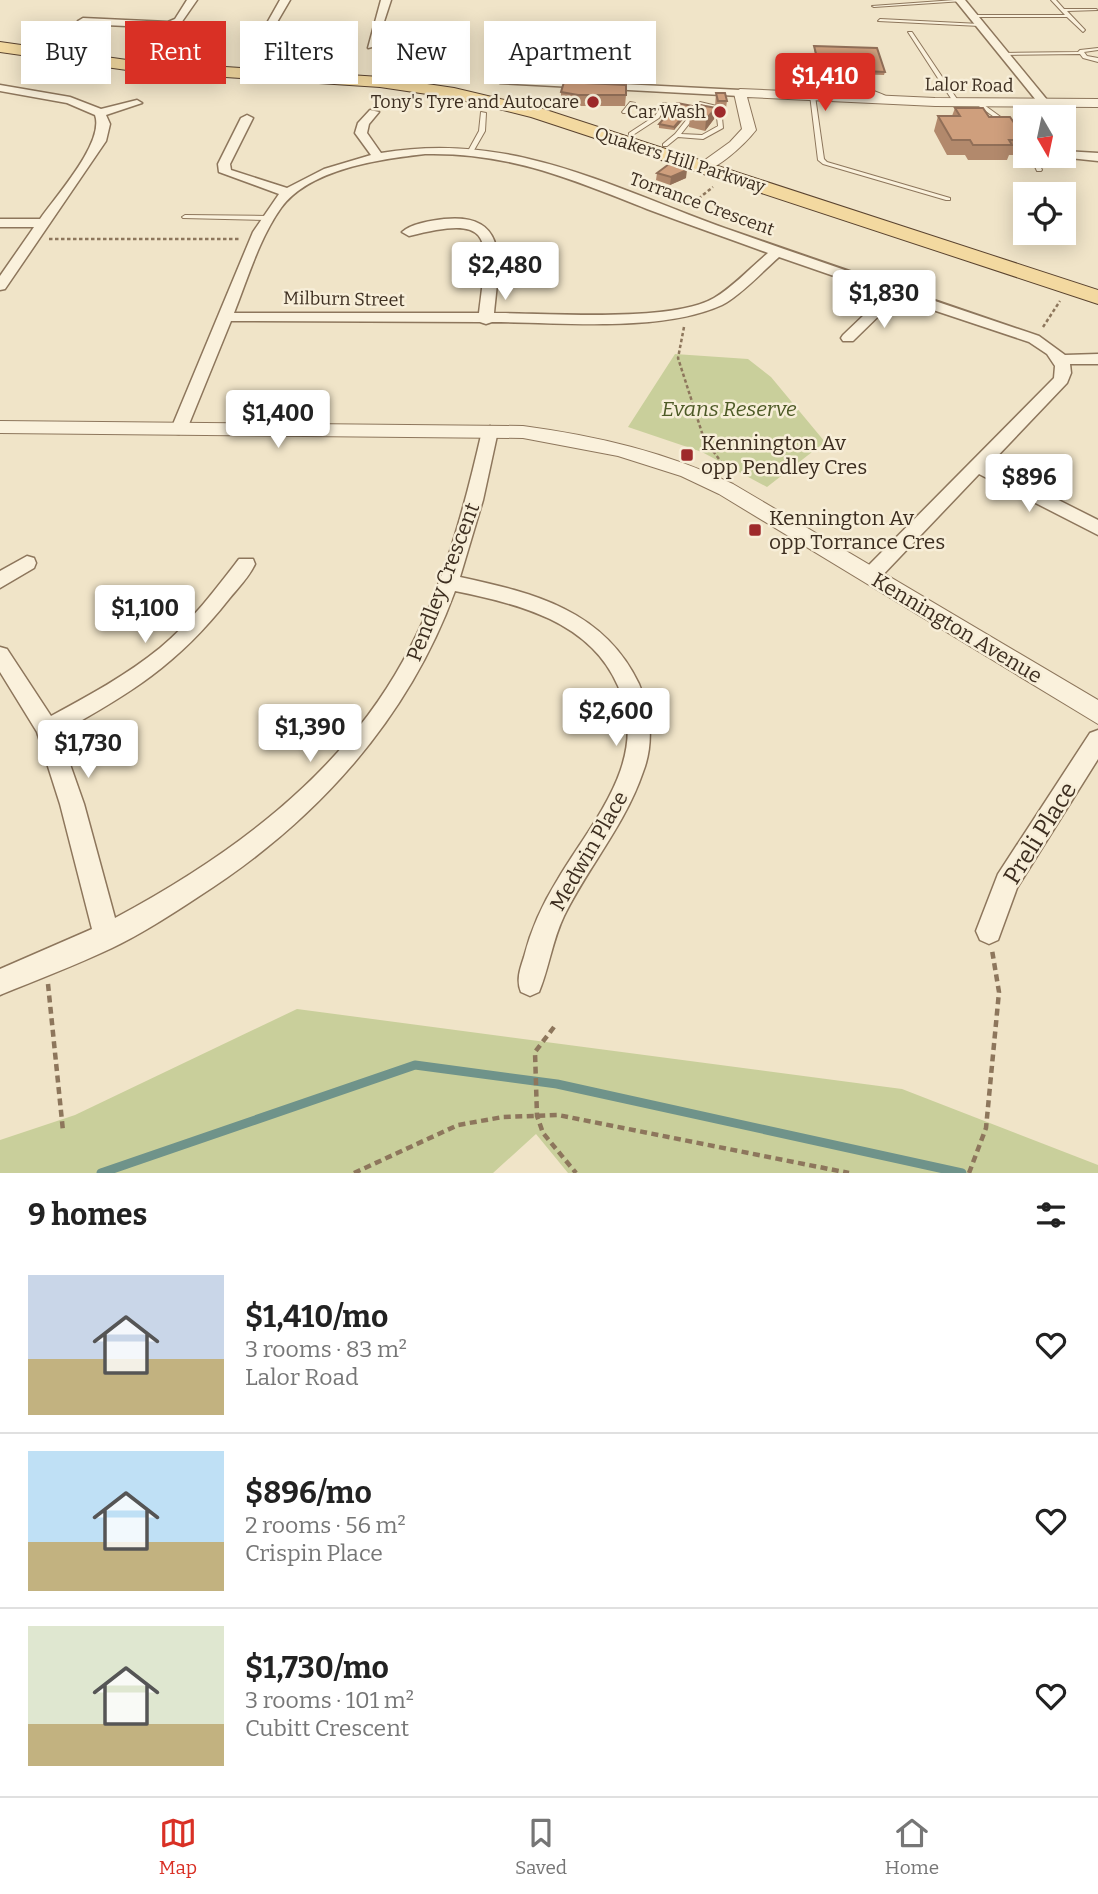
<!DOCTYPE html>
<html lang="en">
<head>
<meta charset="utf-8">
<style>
  body { margin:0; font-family:Bitter,serif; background:#f6f6f6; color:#222; height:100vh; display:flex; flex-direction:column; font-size:26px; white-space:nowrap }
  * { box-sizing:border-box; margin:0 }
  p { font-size:23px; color:#767676 }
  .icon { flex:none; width:38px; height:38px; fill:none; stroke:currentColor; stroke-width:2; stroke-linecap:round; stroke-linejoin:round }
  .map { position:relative; height:1173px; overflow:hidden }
  .panel { display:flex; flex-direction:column; background:#fff; flex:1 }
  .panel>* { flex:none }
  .guide { position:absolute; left:21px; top:21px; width:700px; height:63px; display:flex; gap:14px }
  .needle { width:46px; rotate:171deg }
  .controls { position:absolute; left:1013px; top:105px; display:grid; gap:14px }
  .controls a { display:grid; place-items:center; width:63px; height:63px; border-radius:0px; background:#fff; box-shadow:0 4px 18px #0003; font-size:35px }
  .price { position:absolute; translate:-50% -60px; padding:0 16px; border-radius:7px; background:#fff; color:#222; font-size:23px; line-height:46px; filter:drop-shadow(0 2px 4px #0008) }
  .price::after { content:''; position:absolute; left:50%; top:42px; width:21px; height:16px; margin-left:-10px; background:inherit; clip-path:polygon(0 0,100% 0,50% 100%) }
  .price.selected { background:#d93025; color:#fff }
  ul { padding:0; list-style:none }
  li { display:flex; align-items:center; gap:21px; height:175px; padding:0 28px }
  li+li { border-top:2px solid #e0e0e0 }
  li span { display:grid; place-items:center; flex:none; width:196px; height:140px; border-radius:0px; color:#555 }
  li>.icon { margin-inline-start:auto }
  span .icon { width:84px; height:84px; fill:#fffc; stroke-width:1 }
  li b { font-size:30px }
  h2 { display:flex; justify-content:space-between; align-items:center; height:84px; padding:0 28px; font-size:30px }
  .chip { padding:0 24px; border-radius:0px; background:#fff; box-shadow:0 4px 18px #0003; font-size:24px; line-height:63px }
  .chip.selected { background:#d93025; color:#fff }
  .tabs { display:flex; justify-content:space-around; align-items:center; height:98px; border-top:2px solid #e0e0e0; background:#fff; font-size:19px; color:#767676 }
  .tabs a { display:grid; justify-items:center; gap:4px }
  .tabs .selected { color:#d93025 }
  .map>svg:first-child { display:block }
</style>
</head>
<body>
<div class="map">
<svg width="1098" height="1173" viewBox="0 0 1098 1173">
  <rect width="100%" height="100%" fill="#f0e4c8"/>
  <path fill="#c9cf9b" d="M675,354L748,359L771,377L825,442L767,487L702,452L628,427Z
    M297,1009L902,1089L1098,1165V1173H568L536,1134L493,1173H0V1140L75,1115Z"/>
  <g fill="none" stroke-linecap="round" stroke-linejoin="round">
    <path stroke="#6f938a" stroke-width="9" d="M101,1173L415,1065L557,1084L962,1173"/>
    <defs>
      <path id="service" d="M955,0L963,1L874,7L872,6Z
        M1051,0H1056L1064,9H1096L1098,10L1067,11L1085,30L1083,32L1067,17H973L971,16L973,15H1065Z
        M880,19L980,24L982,25L980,26L878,21Z
        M908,32H912L959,102L958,103H954Z
        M1098,48V50L1084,52L1087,56L1098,58V62L1083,58L1080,54L1004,55L1002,54L1004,53L1078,52L1080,50Z
        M795,81C827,83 864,82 893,100L890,102L855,90L797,85L793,96H789L792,83Z
        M810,95L815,96L824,159L827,162L950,198V200H946L823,164L818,160Z
        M630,102L635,103L627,113H623L622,112Z
        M700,102L721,107L723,128L703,139L678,137L667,146H663V144L675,134L695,109L700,110L681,134L702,135L718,126L716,109L700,104Z
        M976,102H980L1009,123L1004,124L976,104Z
        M663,103L668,104L659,118L633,135H629V133L655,116Z
        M481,112L486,113L485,131L473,152H469L468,151L479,131Z
        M1030,156H1036L1042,170L1041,171H1037Z
        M185,215L268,216L271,218L268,220L183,218L182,217Z"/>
      <path id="minor" d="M187,0H197L181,23L170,28L83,24L78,21L83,18L168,22L175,19Z
        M280,0H290L266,41H260L258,39Z
        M381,0H391L376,46L368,48Z
        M955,0H965L1048,101V105H1040Z
        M504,78L740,90L745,93L740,96L500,83L499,81Z
        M0,85L70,97L101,109L137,100L142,103L106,115L110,124L106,141L5,289L0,290V276L34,227H0V219H40C56,196 105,142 95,115L67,103L0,91Z
        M370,110L379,112L369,124L367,133L381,153C515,131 611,188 733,231C835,267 937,302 1039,336L1065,355L1098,354V364H1070L1071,373L1067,383L989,465L1098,520V535L979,474L878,580L871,582L864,580L861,575L864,570L1054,378L1055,366L1047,354L1029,342L897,298L853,341H843L841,338L843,335L886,294L779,257C763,271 740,296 722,305C661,333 559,322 492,322L486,324L480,322L231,321L187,429L179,434L173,433L171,429L253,232L279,194L219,172L218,164L241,118L247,115L253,118L230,164L231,170L287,188L324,169L371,155L355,133L358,123ZM425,154C508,152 571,179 647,209C687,224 727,238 768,253C751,267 733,287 714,298C671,323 547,313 494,313C498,268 512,212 444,219C431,221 412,223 402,232L409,236C497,213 488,239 479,313H234C248,278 259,239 281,208C309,169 380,159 425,154Z
        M1064,151L1098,153V161L1060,157L1059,156H1064Z
        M490,426L498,431L483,500L460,577C534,593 604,610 639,684C651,712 654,744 643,772C625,825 588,867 564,916C552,941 549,968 539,992L530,996L521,992C516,980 520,969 524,957C531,929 543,903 558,879C593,820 651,759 618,686C590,621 518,604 455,591C407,722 314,823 198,897C171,915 141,934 112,948C76,965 37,980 0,995V969L92,929L60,804L37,732L0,672V647L7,649L51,716C88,696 127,675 160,648C191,622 215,590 239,559H253L255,564C249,577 238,588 229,599C177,665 131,693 59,733L84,804L115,918C229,857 339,777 403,661C443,589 464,510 482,431Z
        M27,556L34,558L36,563L34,568L0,588V571Z
        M1098,730V759L1017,888L998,940L989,944L980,940L976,931L998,874L1090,733Z"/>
      <path id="tertiary" d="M740,89L935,98L1098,99V107L935,106L747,97L756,130C746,143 714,174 698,171V165L730,142L742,129L734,93Z
        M0,421L523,426C597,436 666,452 733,484L1098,700V724L719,494L681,476L618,456L523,438L0,433Z"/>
      <path id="primary" d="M0,42L134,61L380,77L454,88L543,109L1098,290V304L531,117L454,98L380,87L134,71L0,52Z"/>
    </defs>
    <use href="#service" stroke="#8d765c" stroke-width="2"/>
    <use href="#minor" stroke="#8d765c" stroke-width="3"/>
    <use href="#tertiary" stroke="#8d765c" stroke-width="2"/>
    <use href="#primary" stroke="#5b4430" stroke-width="2"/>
    <path stroke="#8d765c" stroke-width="2" stroke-dasharray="2.5 2" stroke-linecap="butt" d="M153,54L165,38"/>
    <path stroke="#8d765c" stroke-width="2.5" stroke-dasharray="3.5 2.5" stroke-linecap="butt" d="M689,206L713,187
      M49,239H241
      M684,327L678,358L704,439L728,471
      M1043,327L1060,301"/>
    <path stroke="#8d765c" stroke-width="4.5" stroke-dasharray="7 4.5" stroke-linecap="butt" d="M48,984L63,1131
      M554,1027L535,1052L537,1116L543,1133L576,1173
      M354,1173L458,1125L503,1117L558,1115L849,1173
      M969,1173L986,1128L999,992L992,950"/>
    <use href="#service" fill="#faf1dc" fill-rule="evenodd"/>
    <use href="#minor" fill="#faf1dc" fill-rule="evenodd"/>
    <use href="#tertiary" fill="#faf1dc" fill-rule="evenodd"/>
    <use href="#primary" fill="#f3d9a0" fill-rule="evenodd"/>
  </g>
  <path fill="#b2896c" d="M814,46L885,72L884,75L819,73L814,49Z
    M561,92L626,95L625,106H578L561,103Z
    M716,93L727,101L725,115H717L715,110L714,119L705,131L689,127L690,116L715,107Z
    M692,106L691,110L674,130L659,128V124Z
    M955,108L989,117L1026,139V142L1020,155H1009L1007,160H968L965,155H947L934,131L938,116H952Z
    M657,173L686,178L670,185L656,180Z"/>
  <path fill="#916f58" d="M692,106L691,110L674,130V127Z
    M716,108L714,119L705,131L706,119Z
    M687,170L686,178L670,185L671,177Z"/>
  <path fill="#cf9f7d" stroke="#916f58" stroke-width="2" d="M814,46L877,48L885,72L820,69Z
    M564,82L626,85V95H578L561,92Z
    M716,93H725L727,101H718Z
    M677,103L692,106L674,127L659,124Z
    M700,105L716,108L706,119L690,116Z
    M955,108H983L989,117H1010L1026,140H1009L1012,145H973L970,140H952L938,116H960Z
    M669,164L687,170L671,177L657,173Z"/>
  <g fill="#9e2a2b" stroke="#f7eed8" stroke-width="2.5">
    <circle cx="593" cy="102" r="7"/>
    <circle cx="720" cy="112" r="7"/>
    <rect x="680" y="448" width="14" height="14" rx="3.5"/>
    <rect x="748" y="523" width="14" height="14" rx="3.5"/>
  </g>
  <g text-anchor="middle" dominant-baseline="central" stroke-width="5" stroke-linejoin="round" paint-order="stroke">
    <g font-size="18" fill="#3d2e20" stroke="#f7eed8">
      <text transform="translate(969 85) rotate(1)">Lalor Road</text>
      <text transform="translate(680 160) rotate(18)">Quakers Hill Parkway</text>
      <text transform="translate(702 204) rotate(20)">Torrance Crescent</text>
      <text transform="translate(344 299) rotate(1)">Milburn Street</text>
    </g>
    <g font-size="18" fill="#3d2e20" stroke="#f7eed8" text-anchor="end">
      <text x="579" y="102">Tony's Tyre and Autocare</text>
      <text x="706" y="112">Car Wash</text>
    </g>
    <g font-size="21" font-style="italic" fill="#4d5a26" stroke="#f7eed8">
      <text x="729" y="409">Evans Reserve</text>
    </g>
    <g font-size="21" fill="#3d2e20" stroke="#f7eed8" text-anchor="start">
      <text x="701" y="443">Kennington Av<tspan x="701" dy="24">opp Pendley Cres</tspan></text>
      <text x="769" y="518">Kennington Av<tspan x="769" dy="24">opp Torrance Cres</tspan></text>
    </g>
    <g font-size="21" fill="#3d2e20" stroke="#f7eed8">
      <text transform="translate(443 582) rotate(-69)">Pendley Crescent</text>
      <text transform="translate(957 628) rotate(31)">Kennington Avenue</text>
      <text transform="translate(589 851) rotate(-60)">Medwin Place</text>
    </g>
    <g font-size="24" fill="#3d2e20" stroke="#f7eed8">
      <text transform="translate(1040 833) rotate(-58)">Preli Place</text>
    </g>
  </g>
</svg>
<div class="controls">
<a><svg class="needle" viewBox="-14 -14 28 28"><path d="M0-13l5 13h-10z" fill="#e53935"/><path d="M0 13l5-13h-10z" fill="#767676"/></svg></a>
<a><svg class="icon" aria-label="locate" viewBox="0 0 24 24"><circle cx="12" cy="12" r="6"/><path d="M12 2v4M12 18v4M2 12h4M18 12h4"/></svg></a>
</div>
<b class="price selected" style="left:825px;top:113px">$1,410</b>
<b class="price" style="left:505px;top:302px">$2,480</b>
<b class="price" style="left:884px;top:330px">$1,830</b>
<b class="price" style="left:278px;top:450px">$1,400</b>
<b class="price" style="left:1029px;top:514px">$896</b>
<b class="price" style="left:145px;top:645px">$1,100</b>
<b class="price" style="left:616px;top:748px">$2,600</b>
<b class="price" style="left:310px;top:764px">$1,390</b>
<b class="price" style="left:88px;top:780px">$1,730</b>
<div class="guide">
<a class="chip">Buy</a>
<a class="chip selected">Rent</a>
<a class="chip">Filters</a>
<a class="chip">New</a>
<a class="chip">Apartment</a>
</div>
</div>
<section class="panel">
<h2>9 homes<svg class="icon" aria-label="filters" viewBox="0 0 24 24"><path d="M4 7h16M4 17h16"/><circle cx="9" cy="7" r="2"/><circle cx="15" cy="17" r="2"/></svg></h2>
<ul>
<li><span style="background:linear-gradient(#c9d6e8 60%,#c2b280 0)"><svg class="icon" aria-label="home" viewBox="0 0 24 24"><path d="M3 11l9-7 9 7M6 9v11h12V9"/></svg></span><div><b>$1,410/mo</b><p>3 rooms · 83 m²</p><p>Lalor Road</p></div><svg class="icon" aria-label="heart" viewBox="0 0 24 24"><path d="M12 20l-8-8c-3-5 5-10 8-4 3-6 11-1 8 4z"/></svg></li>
<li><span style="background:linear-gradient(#bfe0f5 65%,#c2b280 0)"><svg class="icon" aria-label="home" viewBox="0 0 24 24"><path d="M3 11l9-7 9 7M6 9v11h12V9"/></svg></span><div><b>$896/mo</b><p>2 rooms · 56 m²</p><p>Crispin Place</p></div><svg class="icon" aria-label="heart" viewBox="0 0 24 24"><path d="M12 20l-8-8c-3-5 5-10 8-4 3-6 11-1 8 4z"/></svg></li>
<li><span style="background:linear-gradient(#dfe7d0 70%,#c2b280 0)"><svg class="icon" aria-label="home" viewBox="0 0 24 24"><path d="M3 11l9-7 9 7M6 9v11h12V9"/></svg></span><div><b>$1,730/mo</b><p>3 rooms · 101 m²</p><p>Cubitt Crescent</p></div><svg class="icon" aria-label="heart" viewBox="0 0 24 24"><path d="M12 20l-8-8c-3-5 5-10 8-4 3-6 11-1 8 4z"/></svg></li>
</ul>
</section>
<nav class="tabs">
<a class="selected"><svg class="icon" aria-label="map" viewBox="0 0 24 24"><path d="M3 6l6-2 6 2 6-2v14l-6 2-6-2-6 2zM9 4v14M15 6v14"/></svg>Map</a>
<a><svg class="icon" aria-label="saved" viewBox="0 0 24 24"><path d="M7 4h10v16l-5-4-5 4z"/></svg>Saved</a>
<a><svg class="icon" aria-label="home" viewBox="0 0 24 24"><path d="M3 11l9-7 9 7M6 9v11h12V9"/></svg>Home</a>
</nav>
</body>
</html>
